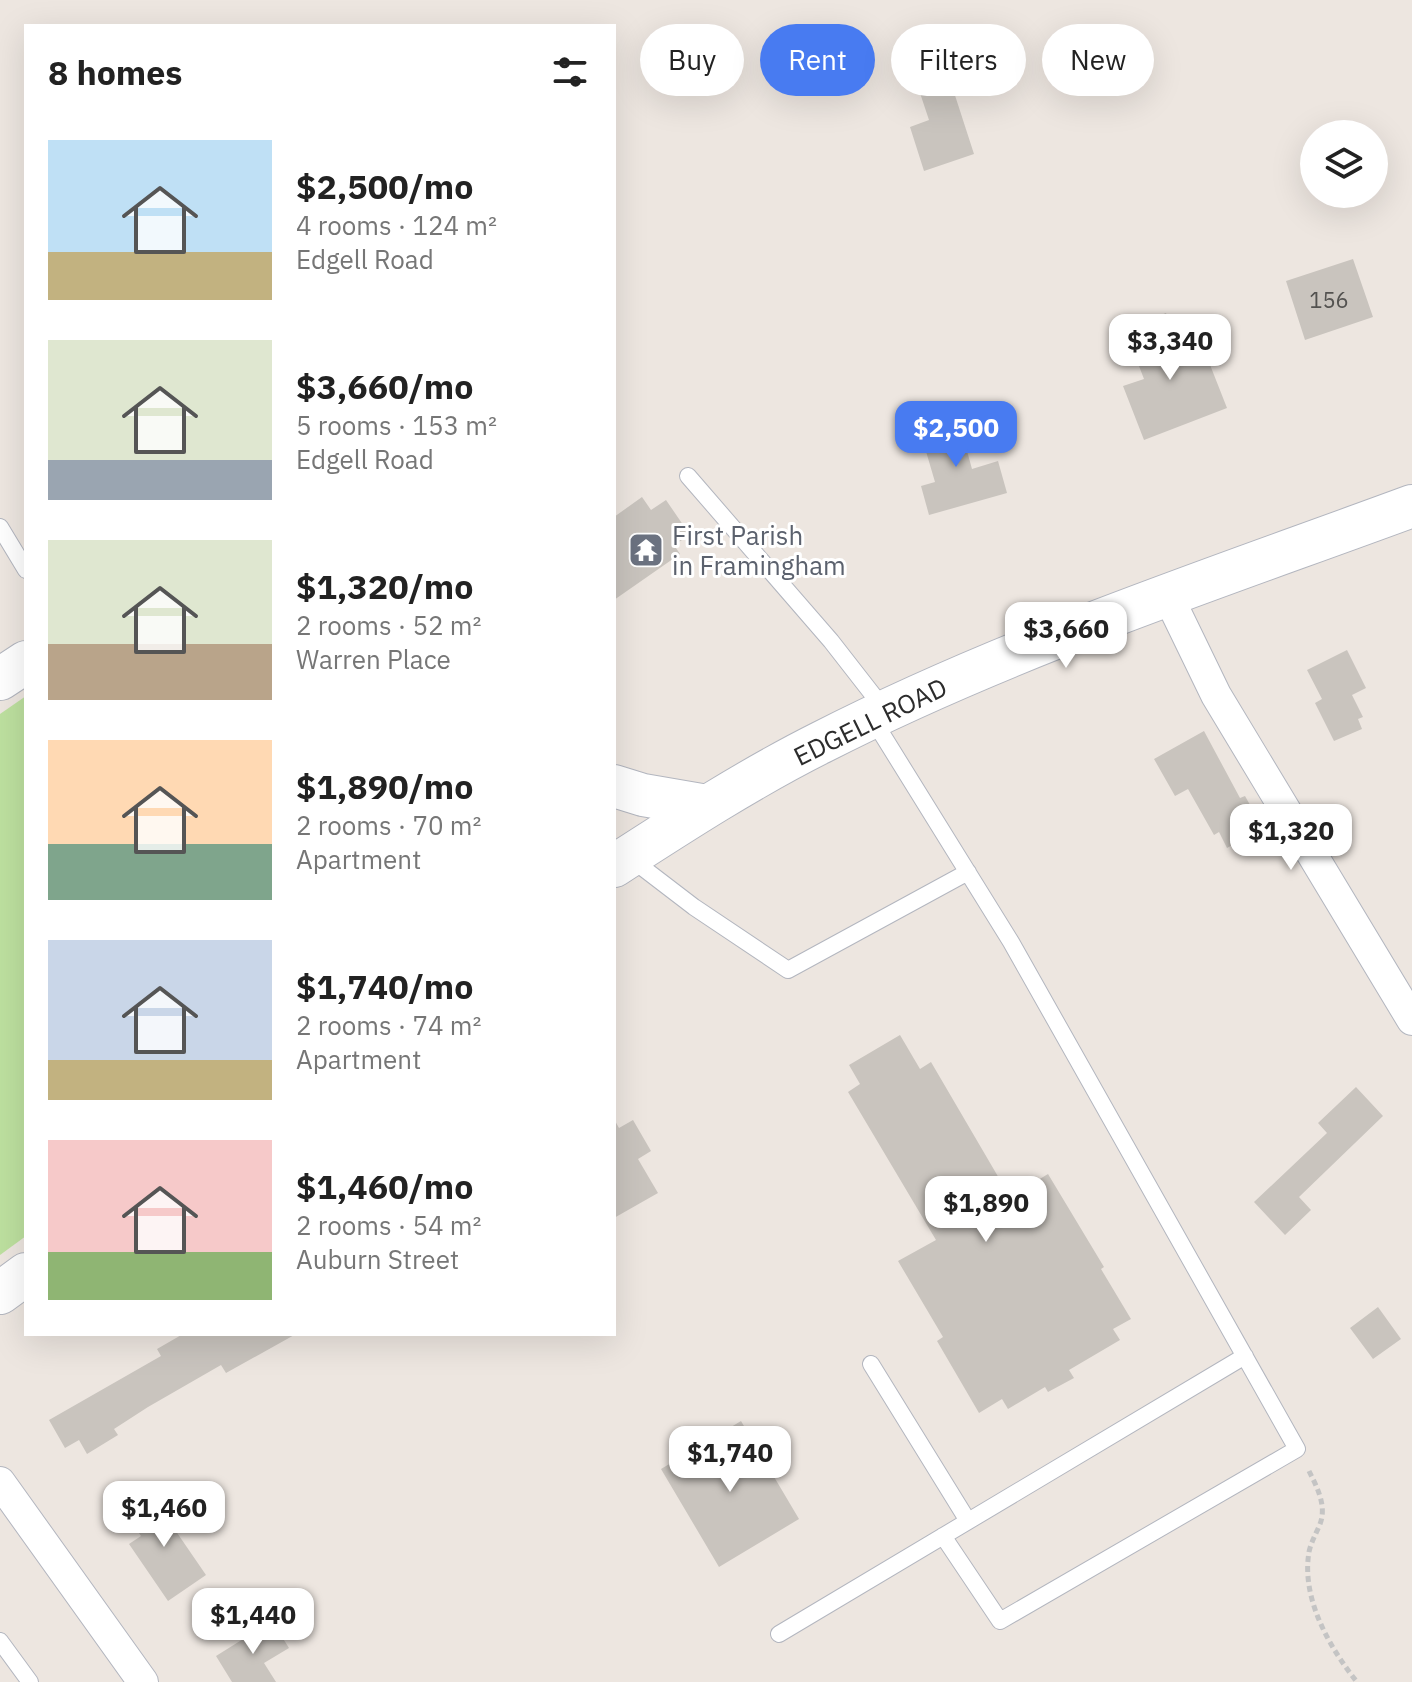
<!DOCTYPE html>
<html lang="en">
<head>
<meta charset="utf-8">
<style>
  body { margin:0; font-family:"IBM Plex Sans",sans-serif; background:#f2f2f2; color:#222; height:100vh; display:flex; flex-direction:column; font-size:30px; white-space:nowrap }
  * { box-sizing:border-box; margin:0 }
  p { font-size:26px; color:#767676 }
  .icon { flex:none; width:44px; height:44px; fill:none; stroke:currentColor; stroke-width:2; stroke-linecap:round; stroke-linejoin:round }
  .map { position:relative; flex:1; overflow:hidden }
  .side { position:absolute; left:24px; top:24px; width:592px; height:1312px; display:flex; flex-direction:column; background:#fff; border-radius:0px; box-shadow:0 8px 32px #0002 }
  .side>* { flex:none }
  .hud { position:absolute; left:640px; top:24px; width:652px; height:72px; display:flex; gap:16px }
  .fabs { position:absolute; left:1300px; top:120px; display:grid; gap:16px }
  .fabs a { display:grid; place-items:center; width:88px; height:88px; border-radius:50%; background:#fff; box-shadow:0 8px 32px #0002; font-size:40px }
  .price { position:absolute; translate:-50% -68px; padding:0 18px; border-radius:16px; background:#fff; color:#222; font-size:26px; line-height:52px; filter:drop-shadow(0 2px 4px #0008) }
  .price::after { content:''; position:absolute; left:50%; top:48px; width:24px; height:18px; margin-left:-12px; background:inherit; clip-path:polygon(0 0,100% 0,50% 100%) }
  .price.current { background:#487bf1; color:#fff }
  ul { padding:0; list-style:none }
  li { display:flex; align-items:center; gap:24px; height:200px; padding:0 24px }
  li span { display:grid; place-items:center; flex:none; width:224px; height:160px; border-radius:0px; color:#555 }
  li>.icon { margin-inline-start:auto }
  span .icon { width:96px; height:96px; fill:#fffc; stroke-width:1 }
  li b { font-size:34px }
  h2 { display:flex; justify-content:space-between; align-items:center; height:96px; padding:0 24px; font-size:34px }
  .pill { padding:0 28px; border-radius:36px; background:#fff; box-shadow:0 8px 32px #0002; font-size:28px; line-height:72px }
  .pill.current { background:#487bf1; color:#fff }
  .map>svg:first-child { display:block }
</style>
</head>
<body>
<div class="map">
<svg width="1412" height="1682" viewBox="0 0 1412 1682">
  <rect width="100%" height="100%" fill="#ede6e0"/>
  <path fill="#bde09f" d="M26,696V1236L0,1255V714Z"/>
  <path fill="#c9c4be" d="M951,83L974,154L924,171L910,127L929,120L920,93Z
    M1353,259L1373,317L1305,340L1286,281Z
    M1166,313L1185,361L1205,352L1227,408L1144,440L1123,386L1144,379L1134,353L1143,350L1133,326Z
    M956,411L972,469L998,461L1007,493L929,515L921,486L935,482L925,448L932,447L925,420Z
    M642,497L651,510L666,500L690,535L674,545L680,554L614,600V517Z
    M1347,650L1366,688L1352,695L1363,717L1358,719L1362,729L1334,741L1315,703L1322,699L1307,670Z
    M1204,731L1240,798L1245,796L1263,828L1227,848L1219,832L1214,835L1188,789L1175,796L1154,759Z
    M900,1035L920,1069L931,1062L1010,1197L1048,1174L1104,1267L1101,1269L1131,1319L1113,1329L1120,1340L1069,1370L1074,1378L1048,1392L1045,1387L1008,1409L1002,1399L979,1413L937,1341L943,1337L898,1261L936,1240L848,1092L860,1084L849,1065Z
    M1356,1087L1383,1116L1299,1197L1311,1210L1285,1235L1254,1202L1327,1133L1318,1123Z
    M614,1119L619,1128L633,1120L651,1151L638,1159L658,1193L614,1218Z
    M1378,1307L1401,1339L1373,1359L1350,1328Z
    M183,1334H296L226,1373L221,1365L148,1407L114,1429L118,1435L87,1454L79,1440L65,1448L49,1420L161,1356L157,1349Z
    M741,1421L799,1519L719,1567L661,1469Z
    M163,1494L179,1518L171,1524L206,1575L168,1601L129,1544L141,1536L128,1517Z
    M272,1621L289,1648L264,1663L276,1682H232L216,1656Z"/>
  <g fill="none" stroke-linecap="round" stroke-linejoin="round">
    <defs>
      <path id="lane" d="M688,476L831,641L884,709
        M0,527L26,570
        M872,718L1011,942L1297,1449L1000,1621L943,1536
        M630,858L694,907L788,970L968,872
        M871,1364L968,1521
        M779,1634L1245,1356
        M0,1641L30,1682"/>
      <path id="street" d="M1168,596L1216,695L1412,1020
        M0,1482L143,1682"/>
      <path id="secondary" d="M0,679L26,662
        M614,786L643,795L707,806
        M614,866C682,822 750,778 822,742C1010,646 1214,579 1412,506
        M0,1293L26,1274"/>
    </defs>
    <use href="#lane" stroke="#b3b6bf" stroke-width="18"/>
    <use href="#street" stroke="#b3b6bf" stroke-width="32"/>
    <use href="#secondary" stroke="#b3b6bf" stroke-width="44"/>
    <path stroke="#c4c4c4" stroke-width="5" stroke-dasharray="6 4" stroke-linecap="butt" d="M1309,1471C1317,1487 1327,1506 1320,1524C1316,1534 1311,1542 1309,1552C1301,1599 1330,1648 1357,1682"/>
    <use href="#lane" stroke="#fff" stroke-width="16"/>
    <use href="#street" stroke="#fff" stroke-width="30"/>
    <use href="#secondary" stroke="#fff" stroke-width="42"/>
  </g>
  <defs>
    <symbol id="temple-square" viewBox="-11 -11 22 22"><rect x="-9" y="-9" width="18" height="18" rx="4" fill="#6b7280" stroke="#fff"/><path d="M0-6L5-2H3V0L6.5 2.5H4V6H1.5V3h-3V6H-4V2.5H-6.5L-3 0V-2H-5Z" fill="#fff"/></symbol>
  </defs>
  <g fill-rule="evenodd">
    <use href="#temple-square" x="626" y="530" width="40" height="40"/>
  </g>
  <g text-anchor="middle" dominant-baseline="central" stroke-width="6" stroke-linejoin="round" paint-order="stroke">
    <g font-size="22" fill="#535250">
      <text x="1329" y="299">156</text>
    </g>
    <g font-size="26" fill="#5b616d" stroke="#fff" text-anchor="start">
      <text x="672" y="535">First Parish<tspan x="672" dy="30">in Framingham</tspan></text>
    </g>
    <g font-size="26" fill="#2c2c2c" stroke="#fff">
      <text transform="translate(870 721) rotate(-26)">EDGELL ROAD</text>
    </g>
  </g>
</svg>
<div class="fabs">
<a><svg class="icon" aria-label="layers" viewBox="0 0 24 24"><path d="M12 4l9 5-9 5-9-5zM3 14l9 5 9-5"/></svg></a>
</div>
<b class="price" style="left:1170px;top:382px">$3,340</b>
<b class="price current" style="left:956px;top:469px">$2,500</b>
<b class="price" style="left:1066px;top:670px">$3,660</b>
<b class="price" style="left:1291px;top:872px">$1,320</b>
<b class="price" style="left:986px;top:1244px">$1,890</b>
<b class="price" style="left:730px;top:1494px">$1,740</b>
<b class="price" style="left:164px;top:1549px">$1,460</b>
<b class="price" style="left:253px;top:1656px">$1,440</b>
<div class="hud">
<a class="pill">Buy</a>
<a class="pill current">Rent</a>
<a class="pill">Filters</a>
<a class="pill">New</a>
</div>
<section class="side">
<h2>8 homes<svg class="icon" aria-label="filters" viewBox="0 0 24 24"><path d="M4 7h16M4 17h16"/><circle cx="9" cy="7" r="2"/><circle cx="15" cy="17" r="2"/></svg></h2>
<ul>
<li><span style="background:linear-gradient(#bfe0f5 70%,#c2b280 0)"><svg class="icon" aria-label="home" viewBox="0 0 24 24"><path d="M3 11l9-7 9 7M6 9v11h12V9"/></svg></span><div><b>$2,500/mo</b><p>4 rooms · 124 m²</p><p>Edgell Road</p></div></li>
<li><span style="background:linear-gradient(#dfe7d0 75%,#9aa5b1 0)"><svg class="icon" aria-label="home" viewBox="0 0 24 24"><path d="M3 11l9-7 9 7M6 9v11h12V9"/></svg></span><div><b>$3,660/mo</b><p>5 rooms · 153 m²</p><p>Edgell Road</p></div></li>
<li><span style="background:linear-gradient(#dfe7d0 65%,#b9a48a 0)"><svg class="icon" aria-label="home" viewBox="0 0 24 24"><path d="M3 11l9-7 9 7M6 9v11h12V9"/></svg></span><div><b>$1,320/mo</b><p>2 rooms · 52 m²</p><p>Warren Place</p></div></li>
<li><span style="background:linear-gradient(#ffd9b3 65%,#7fa58c 0)"><svg class="icon" aria-label="home" viewBox="0 0 24 24"><path d="M3 11l9-7 9 7M6 9v11h12V9"/></svg></span><div><b>$1,890/mo</b><p>2 rooms · 70 m²</p><p>Apartment</p></div></li>
<li><span style="background:linear-gradient(#c9d6e8 75%,#c2b280 0)"><svg class="icon" aria-label="home" viewBox="0 0 24 24"><path d="M3 11l9-7 9 7M6 9v11h12V9"/></svg></span><div><b>$1,740/mo</b><p>2 rooms · 74 m²</p><p>Apartment</p></div></li>
<li><span style="background:linear-gradient(#f6c9c9 70%,#8fb573 0)"><svg class="icon" aria-label="home" viewBox="0 0 24 24"><path d="M3 11l9-7 9 7M6 9v11h12V9"/></svg></span><div><b>$1,460/mo</b><p>2 rooms · 54 m²</p><p>Auburn Street</p></div></li>
</ul>
</section>
</div>
</body>
</html>
